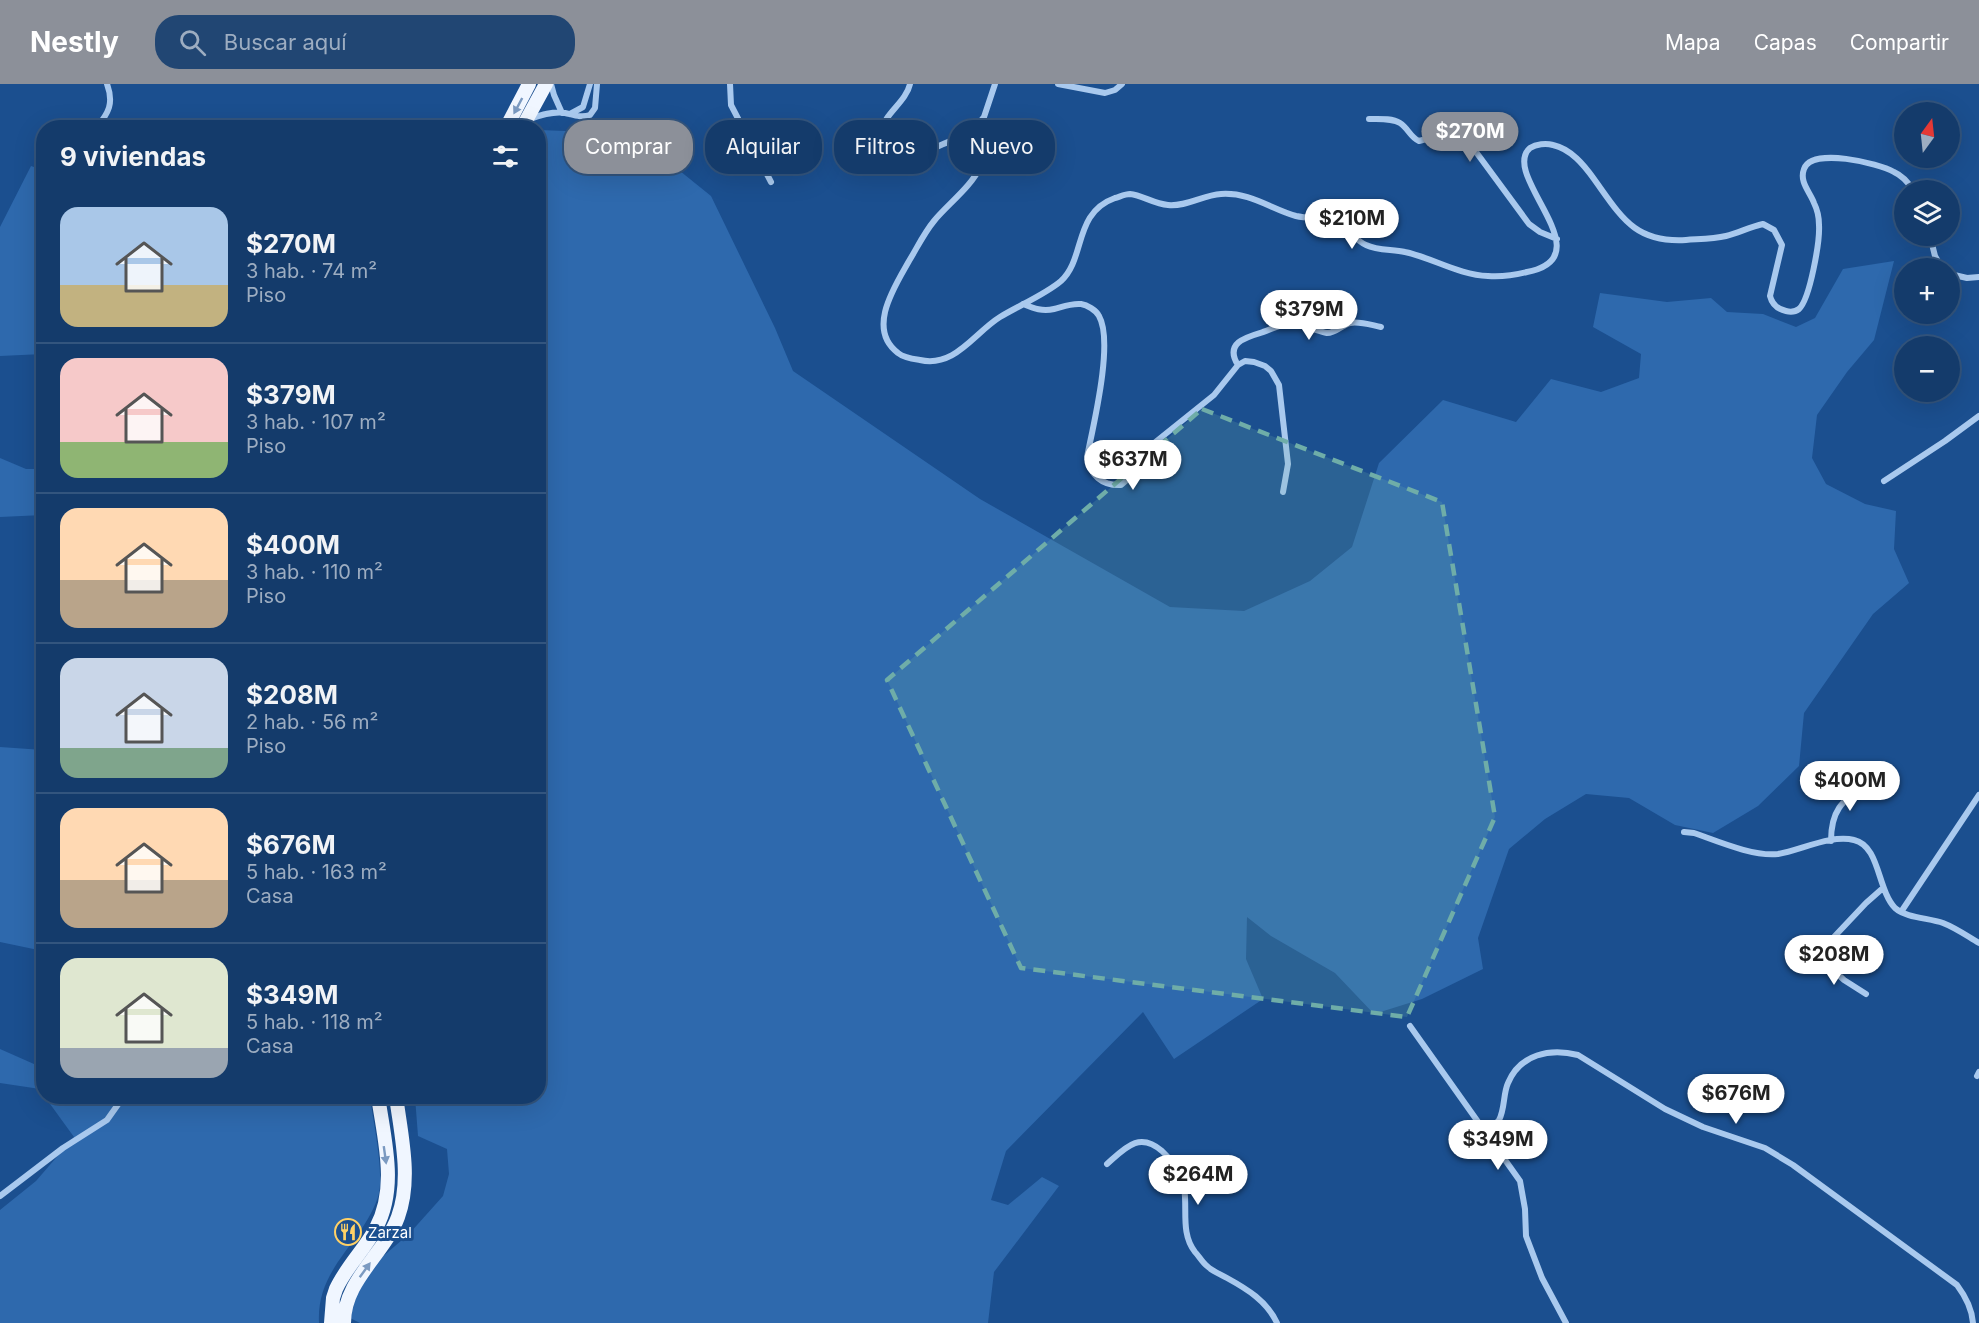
<!DOCTYPE html>
<html lang="es">
<head>
<meta charset="utf-8">
<style>
  body { margin:0; font-family:Inter,sans-serif; background:#214673; color:#f1f3f6; height:100vh; display:flex; flex-direction:column; font-size:22px; white-space:nowrap }
  * { box-sizing:border-box; margin:0 }
  p { font-size:20px; color:#9dadc1 }
  .icon { flex:none; width:33px; height:33px; fill:none; stroke:currentColor; stroke-width:2; stroke-linecap:round; stroke-linejoin:round }
  .map { position:relative; flex:1; overflow:hidden }
  .drawer { position:absolute; left:36px; top:36px; width:510px; height:984px; display:flex; flex-direction:column; background:#143b6b; border-radius:24px; box-shadow:0 6px 24px #0002,0 0 0 2px #33557e }
  .drawer>* { flex:none }
  .hud { position:absolute; left:564px; top:36px; width:570px; height:54px; display:flex; gap:12px }
  .needle { width:39px; rotate:15deg }
  .tools { position:absolute; left:1894px; top:18px; display:grid; gap:12px }
  .tools a { display:grid; place-items:center; width:66px; height:66px; border-radius:50%; background:#143b6b; box-shadow:0 6px 24px #0002,0 0 0 2px #33557e; font-size:30px }
  .price { position:absolute; translate:-50% -51px; padding:0 14px; border-radius:21px; background:#fff; color:#222; font-size:20px; line-height:39px; filter:drop-shadow(0 2px 3px #0008) }
  .price::after { content:''; position:absolute; left:50%; top:36px; width:18px; height:14px; margin-left:-9px; background:inherit; clip-path:polygon(0 0,100% 0,50% 100%) }
  .price.on { background:#8c9099; color:#fff }
  ul { padding:0; list-style:none }
  li { display:flex; align-items:center; gap:18px; height:150px; padding:0 24px }
  li+li { border-top:2px solid #33557e }
  li span { display:grid; place-items:center; flex:none; width:168px; height:120px; border-radius:18px; color:#555 }
  li>.icon { margin-inline-start:auto }
  span .icon { width:72px; height:72px; fill:#fffc; stroke-width:1 }
  li b { font-size:26px }
  h2 { display:flex; justify-content:space-between; align-items:center; height:72px; padding:0 24px; font-size:26px }
  .pill { padding:0 21px; border-radius:24px; background:#143b6b; box-shadow:0 6px 24px #0002,0 0 0 2px #33557e; font-size:21px; line-height:54px }
  .pill.on { background:#8c9099; color:#fff }
  header { display:flex; align-items:center; gap:36px; box-sizing:border-box; height:84px; padding:0 30px; background:#8c9099; color:#fff }
  header strong { font-size:28px }
  nav { display:flex; gap:33px; margin-inline-start:auto; font-size:21px }
  .search { width:420px; height:54px; background:#214673; display:flex; align-items:center; gap:15px; box-sizing:border-box; padding:0 21px; border-radius:24px; color:#9dadc1; font-size:22px }
  .map>svg:first-child { display:block }
</style>
</head>
<body>
<header>
<strong>Nestly</strong>
<div class="search"><svg class="icon" aria-label="search" viewBox="0 0 24 24"><circle cx="10" cy="10" r="6"/><path d="M15 15l6 6"/></svg>Buscar aquí</div>
<nav><a>Mapa</a><a>Capas</a><a>Compartir</a></nav>
</header>
<div class="map">
<svg width="1979" height="1239" viewBox="0 0 1979 1239">
  <rect width="100%" height="100%" fill="#1b4f8f"/>
  <path fill="#2e69ad" d="M539,46L566,47L649,62L711,112L775,244L793,287L980,415L1170,523L1244,527L1310,497L1352,463L1379,379L1443,316L1516,338L1551,295L1601,308L1639,294L1641,270L1593,243L1600,209L1667,218L1711,214L1727,228L1763,230L1796,243L1815,234L1843,185L1894,177L1874,256L1847,288L1817,331L1812,374L1826,400L1865,420L1896,427L1894,465L1909,499L1873,530L1804,629L1799,682L1758,722L1713,749L1675,741L1629,714L1586,710L1545,735L1509,765L1478,854L1483,885L1422,915L1374,930L1335,889L1271,852L1247,833L1246,875L1263,915L1174,975L1143,928L1006,1067L991,1116L1008,1121L1042,1093L1059,1102L994,1188L988,1239H360L350,1234L357,1210L374,1180L409,1150L443,1112L449,1090L447,1065L418,1052L415,1013L538,1012V764L543,750L538,744Z
    M31,82L43,86V270L0,272V143Z
    M0,374L26,385H43V431L0,433Z
    M0,663L43,666V867L0,858Z
    M0,965L43,984V1010L40,1005L0,999Z
    M45,1013H370C373,1037 385,1091 378,1113C362,1160 316,1184 319,1239H0V1126L36,1097L74,1053Z"/>
  <g fill="none" stroke-linecap="round" stroke-linejoin="round">
    <path stroke="#a9c9ee" stroke-width="6" d="M551,0L554,11L562,29
      M730,0L731,21L771,98
      M910,0C906,18 885,29 881,47C880,53 882,57 885,61C889,69 888,68 896,71C924,81 956,40 976,61C982,68 983,75 980,83C972,102 947,121 934,137C924,149 917,164 909,177C895,202 866,245 898,269C904,274 913,275 920,276C955,284 974,249 1000,233C1018,222 1046,210 1061,197C1086,174 1073,129 1115,114C1119,113 1125,110 1130,110C1142,111 1154,120 1168,121C1186,123 1203,111 1221,110C1250,108 1271,125 1296,132C1309,135 1323,133 1335,137C1348,142 1354,156 1366,161C1378,167 1393,165 1405,168C1433,174 1459,191 1488,192C1501,193 1515,191 1527,188C1606,173 1499,91 1530,64C1536,60 1546,59 1553,61C1571,65 1584,81 1594,95C1622,134 1635,159 1686,156C1699,155 1713,155 1726,152C1738,149 1750,143 1763,140L1774,146L1782,161L1770,212C1772,220 1777,225 1786,227C1790,228 1795,228 1799,225C1810,215 1820,157 1819,141C1819,134 1817,125 1814,119C1810,108 1799,98 1804,85C1812,63 1878,79 1894,88C1903,92 1908,98 1913,106
      M1058,0L1105,9L1115,6L1122,0
      M570,30L583,23L590,0
      M530,35C541,31 553,27 565,29C574,31 581,34 590,31L595,24L597,0
      M1369,35C1379,35 1392,34 1400,39C1408,44 1410,53 1419,57L1430,54L1438,45L1444,43L1465,53L1529,140L1540,148L1557,155
      M96,44C109,29 114,19 107,0
      M967,54L984,33L995,0
      M1930,152L1935,172L1942,184
      M1950,190L1967,194L1979,193
      M1023,220C1033,224 1042,228 1054,225C1062,223 1071,219 1081,220C1087,221 1096,226 1099,232C1114,258 1093,343 1087,373C1090,391 1102,402 1121,401C1134,392 1137,377 1148,364L1214,311L1238,281L1245,277L1254,278L1265,282L1271,287L1279,301L1288,380L1283,408
      M1238,281C1224,259 1246,253 1263,248C1270,246 1278,241 1285,241C1300,239 1314,246 1327,249C1336,249 1342,241 1350,239C1359,237 1371,241 1381,243
      M1884,397L1945,357L1979,332
      M1684,748L1694,749C1717,757 1754,773 1778,770C1801,766 1832,750 1854,756C1880,762 1877,805 1895,824C1906,834 1929,834 1943,839C1956,844 1967,852 1979,859
      M1831,757C1831,725 1843,717 1866,699
      M1901,828L1979,711
      M1866,910L1844,896L1817,871L1866,819L1883,804
      M1410,942L1520,1097L1525,1125L1526,1152L1542,1194L1566,1239
      M1977,992L1979,988
      M1485,1047C1489,1044 1496,1040 1499,1036C1505,1025 1503,1010 1508,999C1520,970 1550,964 1578,971L1665,1025L1703,1043L1765,1064L1793,1081L1957,1201C1966,1213 1972,1224 1973,1239
      M1107,1080C1125,1064 1139,1047 1162,1067C1167,1072 1173,1078 1177,1084C1194,1110 1176,1144 1195,1168C1199,1172 1202,1178 1207,1182C1212,1187 1220,1190 1227,1194C1247,1205 1267,1217 1277,1239
      M0,1112L63,1064L107,1036L124,1012"/>
    <path stroke="#f0f6ff" stroke-width="14" d="M506,44L529,0
      M522,44L546,0
      M331,1239L333,1214L336,1205C346,1183 365,1165 376,1144C398,1103 384,1055 378,1012
      M344,1239C344,1196 384,1171 398,1133C412,1095 401,1051 396,1012"/>
  </g>
  <defs><path id="oneway-solid" d="M-6-.8H1V-3.2L6.5 0L1 3.2V.8H-6Z" transform="scale(1.5)"/></defs>
  <g fill="#7b9ac1">
    <use href="#oneway-solid" transform="translate(518 22) rotate(118)"/>
    <use href="#oneway-solid" transform="translate(385 1071) rotate(82)"/>
    <use href="#oneway-solid" transform="translate(365 1186) rotate(-54)"/>
  </g>
  <path fill="#6fada8" fill-opacity="0.2" stroke="#6fada8" stroke-width="4.5" stroke-dasharray="12 8" stroke-linejoin="round" d="M1202,325L1442,418L1495,733L1407,933L1021,884L887,596Z"/>
  <defs>
    <symbol id="restaurant-ring" viewBox="-11 -11 22 22"><circle r="9.5" fill="#1b4f8f" stroke="#ffd166" stroke-width="1.5"/><path d="M-5-6h1v4h1v-4h1v4h1v-4h1v5L-1.5 .5V6h-2V.5L-5-1ZM5-6V6H3V1.5H1.5Q1.5-4 5-6Z" fill="#ffd166"/></symbol>
  </defs>
  <g fill-rule="evenodd">
    <use href="#restaurant-ring" x="333" y="1133" width="30" height="30"/>
  </g>
  <g text-anchor="middle" dominant-baseline="central" stroke-width="6" stroke-linejoin="round" paint-order="stroke">
    <g font-size="15" fill="#fff" stroke="#1b4f8f" text-anchor="start">
      <text x="368" y="1148">Zarzal</text>
    </g>
  </g>
</svg>
<div class="tools">
<a><svg class="needle" viewBox="-14 -14 28 28"><path d="M0-13l5 13h-10z" fill="#e53935"/><path d="M0 13l5-13h-10z" fill="#9dadc1"/></svg></a>
<a><svg class="icon" aria-label="layers" viewBox="0 0 24 24"><path d="M12 4l9 5-9 5-9-5zM3 14l9 5 9-5"/></svg></a>
<a>+</a>
<a>−</a>
</div>
<b class="price on" style="left:1470px;top:79px">$270M</b>
<b class="price" style="left:1352px;top:166px">$210M</b>
<b class="price" style="left:1309px;top:257px">$379M</b>
<b class="price" style="left:1133px;top:407px">$637M</b>
<b class="price" style="left:1850px;top:728px">$400M</b>
<b class="price" style="left:1834px;top:902px">$208M</b>
<b class="price" style="left:1736px;top:1041px">$676M</b>
<b class="price" style="left:1498px;top:1087px">$349M</b>
<b class="price" style="left:1198px;top:1122px">$264M</b>
<div class="hud">
<a class="pill on">Comprar</a>
<a class="pill">Alquilar</a>
<a class="pill">Filtros</a>
<a class="pill">Nuevo</a>
</div>
<section class="drawer">
<h2>9 viviendas<svg class="icon" aria-label="filters" viewBox="0 0 24 24"><path d="M4 7h16M4 17h16"/><circle cx="9" cy="7" r="2"/><circle cx="15" cy="17" r="2"/></svg></h2>
<ul>
<li><span style="background:linear-gradient(#a9c7e8 65%,#c2b280 0)"><svg class="icon" aria-label="home" viewBox="0 0 24 24"><path d="M3 11l9-7 9 7M6 9v11h12V9"/></svg></span><div><b>$270M</b><p>3 hab. · 74 m²</p><p>Piso</p></div></li>
<li><span style="background:linear-gradient(#f6c9c9 70%,#8fb573 0)"><svg class="icon" aria-label="home" viewBox="0 0 24 24"><path d="M3 11l9-7 9 7M6 9v11h12V9"/></svg></span><div><b>$379M</b><p>3 hab. · 107 m²</p><p>Piso</p></div></li>
<li><span style="background:linear-gradient(#ffd9b3 60%,#b9a48a 0)"><svg class="icon" aria-label="home" viewBox="0 0 24 24"><path d="M3 11l9-7 9 7M6 9v11h12V9"/></svg></span><div><b>$400M</b><p>3 hab. · 110 m²</p><p>Piso</p></div></li>
<li><span style="background:linear-gradient(#c9d6e8 75%,#7fa58c 0)"><svg class="icon" aria-label="home" viewBox="0 0 24 24"><path d="M3 11l9-7 9 7M6 9v11h12V9"/></svg></span><div><b>$208M</b><p>2 hab. · 56 m²</p><p>Piso</p></div></li>
<li><span style="background:linear-gradient(#ffd9b3 60%,#b9a48a 0)"><svg class="icon" aria-label="home" viewBox="0 0 24 24"><path d="M3 11l9-7 9 7M6 9v11h12V9"/></svg></span><div><b>$676M</b><p>5 hab. · 163 m²</p><p>Casa</p></div></li>
<li><span style="background:linear-gradient(#dfe7d0 75%,#9aa5b1 0)"><svg class="icon" aria-label="home" viewBox="0 0 24 24"><path d="M3 11l9-7 9 7M6 9v11h12V9"/></svg></span><div><b>$349M</b><p>5 hab. · 118 m²</p><p>Casa</p></div></li>
</ul>
</section>
</div>
</body>
</html>
